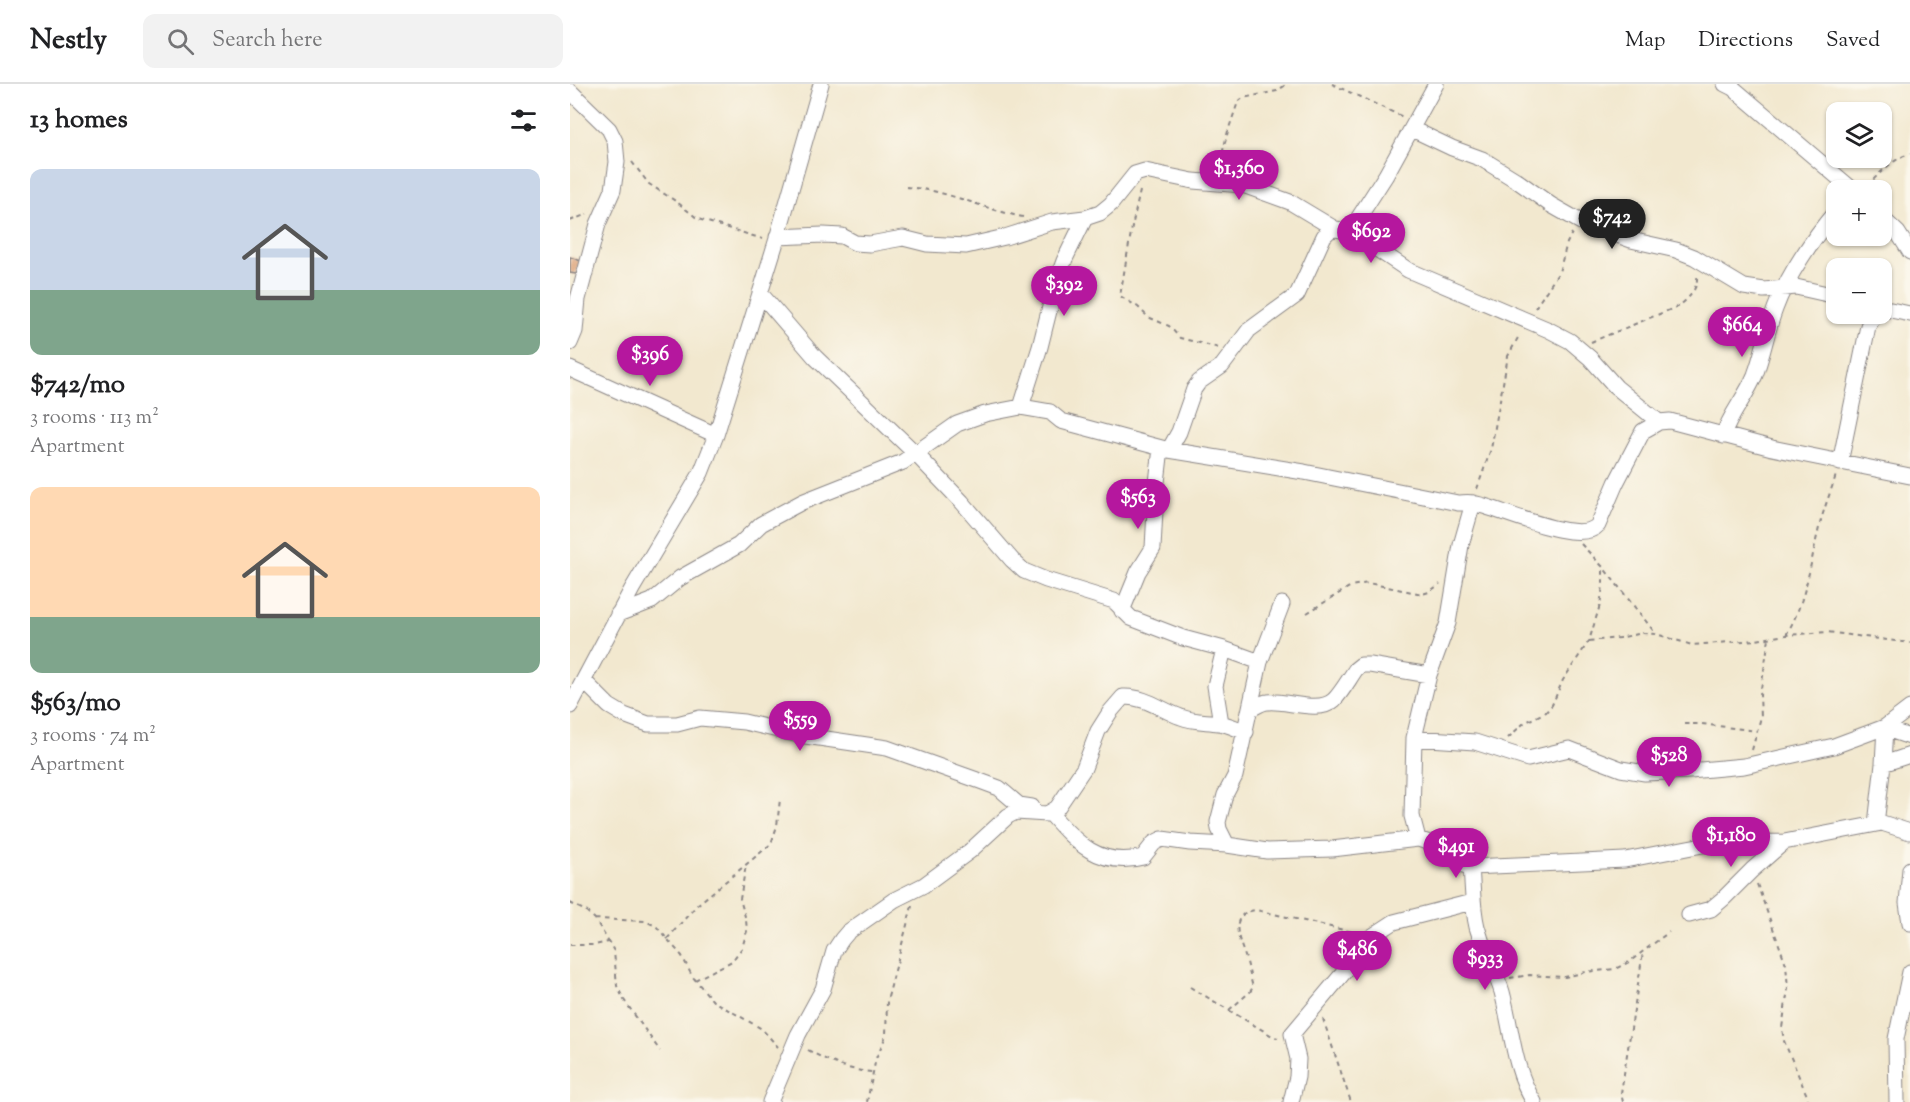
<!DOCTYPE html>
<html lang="en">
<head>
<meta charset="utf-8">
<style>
  body { margin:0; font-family:"Sorts Mill Goudy",serif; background:#f2f2f2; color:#202124; height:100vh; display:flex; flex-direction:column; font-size:22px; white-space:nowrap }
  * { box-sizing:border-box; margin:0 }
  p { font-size:20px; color:#757577 }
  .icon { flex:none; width:33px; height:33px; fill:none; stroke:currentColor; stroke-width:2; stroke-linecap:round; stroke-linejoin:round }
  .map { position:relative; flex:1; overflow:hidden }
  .panel { display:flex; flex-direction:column; background:#fff; width:570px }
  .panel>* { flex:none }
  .buttons { position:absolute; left:1256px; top:18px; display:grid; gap:12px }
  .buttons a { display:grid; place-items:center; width:66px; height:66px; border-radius:12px; background:#fff; box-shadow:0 2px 4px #0004; font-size:30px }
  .price { position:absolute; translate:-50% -51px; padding:0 14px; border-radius:21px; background:#b5179e; color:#fff; font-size:20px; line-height:39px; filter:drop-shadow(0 2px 3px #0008) }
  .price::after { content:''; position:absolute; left:50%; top:36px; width:18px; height:14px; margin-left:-9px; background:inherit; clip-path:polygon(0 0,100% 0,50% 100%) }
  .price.on { background:#222; color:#fff }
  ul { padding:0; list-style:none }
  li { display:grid; align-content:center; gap:12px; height:318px; padding:0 30px }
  li span { display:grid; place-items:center; height:186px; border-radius:12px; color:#555 }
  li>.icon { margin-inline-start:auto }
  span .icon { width:108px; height:108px; fill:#fffc; stroke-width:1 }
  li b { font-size:26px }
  h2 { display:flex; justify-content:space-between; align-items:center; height:72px; padding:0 30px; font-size:26px }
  header { display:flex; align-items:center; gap:36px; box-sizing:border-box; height:84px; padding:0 30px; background:#fff; border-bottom:2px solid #e0e0e0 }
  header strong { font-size:28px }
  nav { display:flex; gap:33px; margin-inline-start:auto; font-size:21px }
  .search { width:420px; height:54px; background:#f2f2f2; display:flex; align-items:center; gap:15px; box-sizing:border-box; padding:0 21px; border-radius:12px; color:#757577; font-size:22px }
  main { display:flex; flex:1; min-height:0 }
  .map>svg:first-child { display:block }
</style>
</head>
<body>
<header>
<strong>Nestly</strong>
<div class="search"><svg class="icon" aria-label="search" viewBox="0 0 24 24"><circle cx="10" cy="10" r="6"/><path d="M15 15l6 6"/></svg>Search here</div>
<nav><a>Map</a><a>Directions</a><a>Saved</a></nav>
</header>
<main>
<section class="panel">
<h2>13 homes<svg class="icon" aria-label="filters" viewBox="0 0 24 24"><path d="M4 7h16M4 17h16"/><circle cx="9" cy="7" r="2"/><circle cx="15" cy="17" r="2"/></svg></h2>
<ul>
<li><span style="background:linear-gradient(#c9d6e8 65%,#7fa58c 0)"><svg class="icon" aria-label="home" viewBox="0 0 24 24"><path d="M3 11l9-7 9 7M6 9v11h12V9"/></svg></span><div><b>$742/mo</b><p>3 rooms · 113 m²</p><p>Apartment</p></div></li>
<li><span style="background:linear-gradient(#ffd9b3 70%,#7fa58c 0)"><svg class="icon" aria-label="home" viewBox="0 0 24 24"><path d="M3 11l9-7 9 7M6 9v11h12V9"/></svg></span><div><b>$563/mo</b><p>3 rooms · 74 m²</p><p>Apartment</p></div></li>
</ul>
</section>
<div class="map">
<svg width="1340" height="1018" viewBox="0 0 1340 1018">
  <rect width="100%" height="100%" fill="#fbf7ec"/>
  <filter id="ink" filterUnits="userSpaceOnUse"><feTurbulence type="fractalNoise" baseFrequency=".0167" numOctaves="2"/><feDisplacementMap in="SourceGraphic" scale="12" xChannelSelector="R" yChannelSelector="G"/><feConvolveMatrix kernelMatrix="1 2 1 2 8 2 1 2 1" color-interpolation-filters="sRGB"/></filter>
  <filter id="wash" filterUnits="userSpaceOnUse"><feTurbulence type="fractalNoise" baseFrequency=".008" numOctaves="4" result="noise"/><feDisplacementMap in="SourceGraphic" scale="24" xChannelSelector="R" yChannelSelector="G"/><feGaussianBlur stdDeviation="1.35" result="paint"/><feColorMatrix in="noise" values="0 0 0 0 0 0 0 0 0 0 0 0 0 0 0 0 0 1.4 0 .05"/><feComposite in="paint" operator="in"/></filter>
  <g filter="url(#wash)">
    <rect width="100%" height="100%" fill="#f2e8cf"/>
    <g id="blocks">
      <path fill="#d99769" d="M0,173L11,177L6,190L0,189Z"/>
    </g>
  </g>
  <g filter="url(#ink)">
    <use href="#blocks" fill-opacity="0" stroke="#8a8585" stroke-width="1.5"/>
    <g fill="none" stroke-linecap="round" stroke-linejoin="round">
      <defs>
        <path id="minor" d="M1155,0L1163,4L1283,106
          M0,7L39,45L45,57L47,78L43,106L28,140L8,215L5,247L0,259
          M842,45L882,64L912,75L946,96L981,121L1011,138L1061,156L1106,166L1124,173L1174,203L1194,206L1226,203L1266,212
          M1311,133L1328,149L1340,168
          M780,147L816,91L866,0
          M207,153L253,151L272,152L285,159L300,160L333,154L357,160L396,162L435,153L482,138L515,134L530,129L541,120L565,90L575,87L623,97L673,101L720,118L765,145
          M190,209L245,273L345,369L392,418L442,476L454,487L476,496L544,517L561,534L613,554L654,565L690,578
          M1311,224L1340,230
          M0,285L146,351
          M451,323L470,263L486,199L494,177L515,134
          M1153,352C1160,330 1176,313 1185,291C1193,270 1197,246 1205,225C1217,192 1243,154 1266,127
          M599,366L609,348L624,305L629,298L652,282L679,246L727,211L754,152L759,147L765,145L780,147L838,186L979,246L1000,257L1020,274L1046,303L1089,338
          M1270,379L1298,242L1306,230
          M552,527L568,488L583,464L586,407L591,364
          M48,530L82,517L110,494L169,461L191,440L232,418L333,378L387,340L415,330L451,323L480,328L491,337L599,366L734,388L888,419C893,419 898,418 902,419C928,423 1009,463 1028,441L1046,399L1073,347L1089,338L1100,337L1202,364L1340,392
          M14,597L39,622L54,631L78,640H107L130,634L174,638L229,651L317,664L410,697L429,704L449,721L462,723
          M0,622L62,505L131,389L146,351L206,158L251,0
          M681,625C687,622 692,618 698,618C716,616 749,630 764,616C772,608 779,595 786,585L791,581H800L859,591
          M651,639L645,602L654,565
          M1316,645L1340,653
          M844,654L905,658L958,675L999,665L1051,685L1075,689L1120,687L1174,682L1264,662L1315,643L1340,624
          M1313,680L1340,671
          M480,729C506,759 530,784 573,773L584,759L592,755L620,759L657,761L697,767L762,765L848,755L869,762L893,781L901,783L1055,776L1143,759L1214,758L1312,739L1340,748
          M1306,740L1313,680L1315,643
          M848,755L842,732L844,654L859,591L878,539L891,461L903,419
          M657,761L649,745L648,738L655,711L665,692L690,578L712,520
          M901,783C903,804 902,823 907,843C911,855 914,867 919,878C924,888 929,897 932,908C942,945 943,984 964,1018
          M1340,785L1337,819L1340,839
          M1119,831L1141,825L1154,814L1182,786L1214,758
          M200,1018L228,951L253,905L264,867L272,855L278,848L324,816L354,801L400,767L438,732L446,728L477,730L487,724L514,684L528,647L540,628L553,613C575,612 591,626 611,633C623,638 636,637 649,639C658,640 667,645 676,648
          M721,1018L727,993L728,975L722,950L775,887L801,853L824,838L902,818
          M1327,1018L1326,955L1340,888"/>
      </defs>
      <use href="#minor" stroke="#8a8585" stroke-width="17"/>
      <path stroke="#8a8585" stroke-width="2" stroke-dasharray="4.5 4.5" stroke-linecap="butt" d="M762,0L833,33
        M62,78L79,100L107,118L128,135L193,155
        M648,86L658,47L668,18L673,14L707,7L717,0
        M1297,102C1310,89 1322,75 1340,70
        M336,103C377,106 413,125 453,133
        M570,107L562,143L550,212L568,223L578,233L599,242L610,254L649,264
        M0,137L17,130
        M965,224L989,188L997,159L1002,149
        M1021,258L1109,222C1119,214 1128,205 1127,192
        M907,405L921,365L938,272L950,250
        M1011,460L1033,483L1086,550
        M737,529L781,502L798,499L852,510L859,508L870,500
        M1216,551C1237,516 1240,478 1250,440C1254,424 1261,407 1266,391
        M1019,557L1049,554L1073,549L1086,550L1122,561L1186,556L1216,551L1257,548L1340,559
        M1114,640H1132L1187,647
        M938,654L954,639L976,628L982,621L993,596L1019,557L1030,521L1033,502V483
        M1182,666L1191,633L1190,611L1199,554
        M1187,800L1216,880L1218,905L1212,944L1214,957L1238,1014L1237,1018
        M0,819L16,827L25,835L44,867L47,902L54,916L90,967
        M25,835L75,837L86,842L112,872L122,892L143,917L192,945L208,963
        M97,855L127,821L201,760L207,742L210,715
        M0,861H25L38,858
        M940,894L960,891L995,893L1016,888L1045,885L1059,878L1099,848
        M125,896L162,877L172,864L177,847L176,836L170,815L176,781
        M620,903L704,953L708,954
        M659,926L680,908L683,903C680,894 679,884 676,875C670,858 656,829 686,826L787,849
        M753,935L781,1018
        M238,966C257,977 279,987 302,988
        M297,1018L306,974L316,952L317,917L342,822
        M1053,1018L1051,1009L1073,868"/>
      <use href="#minor" stroke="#fff" stroke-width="15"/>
    </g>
  </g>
</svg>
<div class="buttons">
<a><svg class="icon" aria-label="layers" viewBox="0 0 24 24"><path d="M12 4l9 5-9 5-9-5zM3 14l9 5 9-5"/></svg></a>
<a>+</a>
<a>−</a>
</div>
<b class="price" style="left:669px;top:117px">$1,360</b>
<b class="price on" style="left:1042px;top:166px">$742</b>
<b class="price" style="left:801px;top:180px">$692</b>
<b class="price" style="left:494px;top:233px">$392</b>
<b class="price" style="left:1172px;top:274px">$664</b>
<b class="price" style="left:80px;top:303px">$396</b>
<b class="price" style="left:568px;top:446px">$563</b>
<b class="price" style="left:230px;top:668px">$559</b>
<b class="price" style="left:1099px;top:704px">$528</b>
<b class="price" style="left:1161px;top:784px">$1,180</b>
<b class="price" style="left:886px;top:795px">$491</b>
<b class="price" style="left:787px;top:898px">$486</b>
<b class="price" style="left:915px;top:907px">$933</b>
</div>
</main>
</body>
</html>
